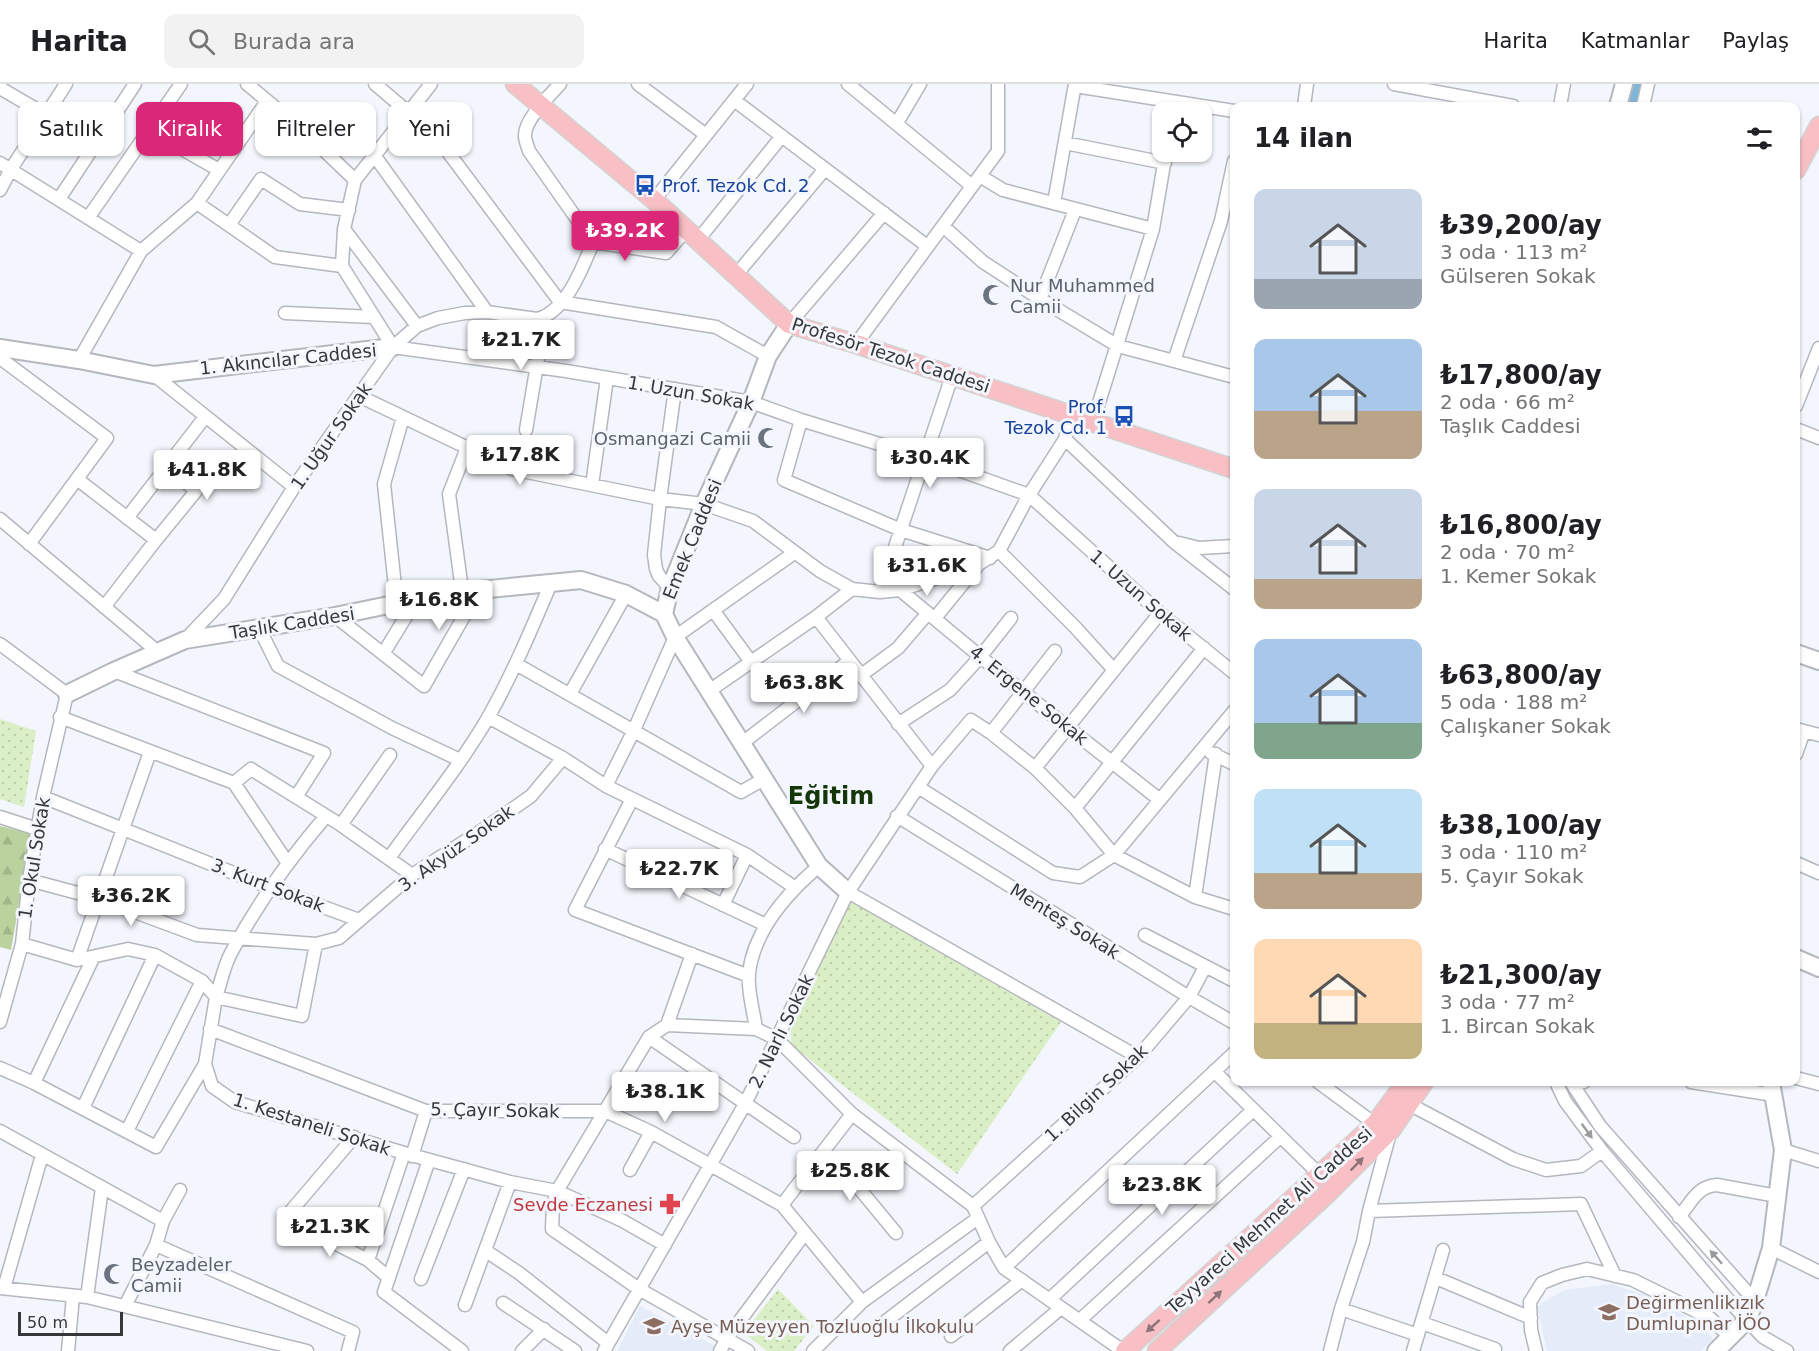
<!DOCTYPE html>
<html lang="tr">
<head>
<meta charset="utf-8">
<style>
  body { margin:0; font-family:"DejaVu Sans",sans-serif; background:#f2f2f2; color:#202124; height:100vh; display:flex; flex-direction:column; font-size:22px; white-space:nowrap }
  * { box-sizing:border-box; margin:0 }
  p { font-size:20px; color:#757577 }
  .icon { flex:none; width:33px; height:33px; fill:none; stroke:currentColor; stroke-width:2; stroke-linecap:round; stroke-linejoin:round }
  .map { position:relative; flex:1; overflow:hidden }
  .side { position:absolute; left:1230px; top:18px; width:570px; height:984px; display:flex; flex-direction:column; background:#fff; border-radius:12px; box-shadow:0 2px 4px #0004 }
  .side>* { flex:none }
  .hud { position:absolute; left:18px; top:18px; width:570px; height:54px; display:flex; gap:12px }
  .controls { position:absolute; left:1152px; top:18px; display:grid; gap:12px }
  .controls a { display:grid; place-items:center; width:60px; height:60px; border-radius:12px; background:#fff; box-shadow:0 2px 4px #0004; font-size:30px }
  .scale { position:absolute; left:18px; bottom:15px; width:105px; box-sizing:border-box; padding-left:6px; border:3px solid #353739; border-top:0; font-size:16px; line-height:21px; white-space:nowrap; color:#353739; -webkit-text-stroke:4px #f3f6fc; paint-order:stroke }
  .price { position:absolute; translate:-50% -51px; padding:0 14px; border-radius:6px; background:#fff; color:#222; font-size:20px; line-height:39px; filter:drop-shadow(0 2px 3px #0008) }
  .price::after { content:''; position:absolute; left:50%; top:36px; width:18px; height:14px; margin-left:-9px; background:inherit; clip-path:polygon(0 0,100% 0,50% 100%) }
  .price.current { background:#db2777; color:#fff }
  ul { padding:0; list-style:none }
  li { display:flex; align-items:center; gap:18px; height:150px; padding:0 24px }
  li span { display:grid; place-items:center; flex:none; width:168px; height:120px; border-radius:12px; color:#555 }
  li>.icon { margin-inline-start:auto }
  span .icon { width:72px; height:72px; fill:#fffc; stroke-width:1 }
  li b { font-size:26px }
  h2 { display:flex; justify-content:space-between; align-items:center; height:72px; padding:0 24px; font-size:26px }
  .tag { padding:0 21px; border-radius:12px; background:#fff; box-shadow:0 2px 4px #0004; font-size:21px; line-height:54px }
  .tag.current { background:#db2777; color:#fff }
  header { display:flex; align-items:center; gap:36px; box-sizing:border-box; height:84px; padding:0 30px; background:#fff; border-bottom:2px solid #e0e0e0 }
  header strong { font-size:28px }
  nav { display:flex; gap:33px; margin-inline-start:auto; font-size:21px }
  .search { width:420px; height:54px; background:#f2f2f2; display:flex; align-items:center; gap:15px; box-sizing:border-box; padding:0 21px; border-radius:12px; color:#757577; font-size:22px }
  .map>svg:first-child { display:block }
</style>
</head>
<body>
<header>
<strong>Harita</strong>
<div class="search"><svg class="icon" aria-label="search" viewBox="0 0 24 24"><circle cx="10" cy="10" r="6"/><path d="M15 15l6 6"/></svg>Burada ara</div>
<nav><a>Harita</a><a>Katmanlar</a><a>Paylaş</a></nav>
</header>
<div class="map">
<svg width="1819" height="1267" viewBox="0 0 1819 1267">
  <defs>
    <pattern id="grass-dots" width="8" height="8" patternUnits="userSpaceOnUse" patternTransform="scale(1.5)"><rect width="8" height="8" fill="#dbefc6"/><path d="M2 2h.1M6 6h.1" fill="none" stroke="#bdceab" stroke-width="1.8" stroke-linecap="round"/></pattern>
    <pattern id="forest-firs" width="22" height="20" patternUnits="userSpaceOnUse" patternTransform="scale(1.5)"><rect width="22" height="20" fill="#bad39e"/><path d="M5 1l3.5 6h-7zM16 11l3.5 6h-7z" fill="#a0b689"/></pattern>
  </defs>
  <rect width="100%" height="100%" fill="#f3f6fc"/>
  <path fill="#e5ecf9" d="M1611,1200L1648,1212L1690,1234L1713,1254L1701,1267H1547L1537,1222L1564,1206Z
    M640,1222L715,1262L712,1267H617Z"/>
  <path fill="url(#grass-dots)" d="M0,635L36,647L24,723L0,715Z
    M850,816L1061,938L957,1090L791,961V937Z
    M778,1205L814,1242L794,1267H767L744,1249Z"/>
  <path fill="url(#forest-firs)" d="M0,742L31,750L11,866L0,863Z"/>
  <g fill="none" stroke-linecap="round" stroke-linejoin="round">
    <path stroke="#7fb6d8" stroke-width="15" d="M1631,22L1636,0"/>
    <defs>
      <path id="street" d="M247,0L307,50L355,96
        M375,0L408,28L445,64L560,218
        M560,0C549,12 524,36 525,52C525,57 528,63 529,67L593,158
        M638,0L706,51
        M848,0L972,102
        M1394,0L1513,22
        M1075,2L1234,27
        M0,4L96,60
        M734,16L927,162
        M1304,22L1307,0
        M1560,22L1564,0
        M1643,22L1648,0
        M897,39L920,0
        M149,46L219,86
        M1065,59L1165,79
        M374,71L487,228
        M0,79L141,167
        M980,92L1003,106L1153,145
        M0,106L11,85L66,0
        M59,115L135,0
        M654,116L747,0
        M197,119L275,173L342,182
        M1054,119L1075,0
        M88,134L181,0
        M229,141L261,95L300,120L349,126
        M943,142L983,178L1040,215L1118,262L1234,293
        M344,145L417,242
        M698,156L782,52
        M736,191L825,85
        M1040,215L1075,126
        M560,218L716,243L768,272
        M285,229L374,233
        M789,240L884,129
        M856,260L998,67V0
        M393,263L566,287L751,318L801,336L925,374L1029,411L1160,529L1234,589
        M393,263L342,182L344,145L355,96L431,0
        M0,274L107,354L29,460
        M79,276L141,167L197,119L267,17
        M1174,277L1221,137L1234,77
        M154,291L294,403
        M359,312L512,385L660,415L704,420L753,437L820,487L852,505L880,508L900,506L961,486L979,480L999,467L1029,411L1065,355L1071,331
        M1796,322L1819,264
        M801,336L784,396L901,446L990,474
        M1093,338L1153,145L1166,68
        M1796,345L1819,354
        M526,346L545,233
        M1065,355L1174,458L1234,505
        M77,395L156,456L104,523
        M592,401L607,294
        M127,434L205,333
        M0,435L158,568
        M156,456L196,407L167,383
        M1179,459L1199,464L1234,462
        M999,467L1075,543L1114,586
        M670,504L659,492L656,485L654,471L660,415L675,305
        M462,506L449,410L467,364
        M900,506L1023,608L1160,716
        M880,508L952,292
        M397,521L384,400L403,333
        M713,526L751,578
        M335,532L424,602L479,506
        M816,533L932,682
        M935,534L979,480
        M259,544L278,582L392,644L460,676
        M185,556L224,515L294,403L393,263L417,242L438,234L465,229L487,228L537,235C566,228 583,183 593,158L666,169L687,145
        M0,560L67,610L43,713L29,796L22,860L0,938
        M383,570L416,516
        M516,580L741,708L764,695
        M114,587L324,669L296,713
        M860,592L898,564L928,529
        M709,607L816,533L852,505
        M570,610L626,510
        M60,633L234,699L287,778
        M488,633L563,674L606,702L747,771L794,803
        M898,640L950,606L981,572L1011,534
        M1796,645L1819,651
        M991,649L1055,567
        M741,660L849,577
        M1211,669L1234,680
        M1796,670L1804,647
        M1035,684L1160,529
        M234,699L251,685L341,741L412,791
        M606,702L634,646L675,553L794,469
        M918,703L1053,789L1080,793L1114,771L1234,627
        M43,713L271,804L359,836
        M632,715L575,826L749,892
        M1075,724L1204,564
        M897,732L1189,913L1234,939
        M0,733L37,745
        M341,741L390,671
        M605,765L766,841
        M389,774C422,728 460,682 489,632C513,589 532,544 551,499
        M1796,779L1819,789
        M29,796L100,815L197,851L316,860L339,854L412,791L484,745L531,712L563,674
        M848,808L1138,973
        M1195,813L1216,670
        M723,821L747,771
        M1145,851L1234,897
        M22,860L77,876L128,865L155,871L202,897L216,913L205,980L212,1002L235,1018L404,1069L510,1098L557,1107L623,1137L665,1161
        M316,860L302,932L216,913C221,898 224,882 231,869C257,820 290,774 326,732
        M77,876L150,668
        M667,941L692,870
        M210,945L426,1027H605L651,1048L782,1121L862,1218
        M756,945C754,928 747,907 749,889C754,846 786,810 819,782
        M649,953L794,1053
        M0,984L34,999L156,1063L205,980
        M1214,987L1320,1091
        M1796,994L1819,1000
        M1318,998L1375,1040
        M1556,998L1565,1017L1602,1067L1731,1219L1763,1253L1787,1267
        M1571,998L1600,1042L1755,1217
        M1691,998L1774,1011
        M34,999L93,874
        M1573,1001L1584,998
        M1409,1020L1513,1075L1546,1086L1581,1082L1602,1067
        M83,1024L155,871
        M0,1047L163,1137
        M127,1047L202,897
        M354,1053L285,1134L368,1176L389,1194
        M1783,1066L1819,1077
        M821,1070L858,1103L896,1149
        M412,1072L426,1027
        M429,1076L384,1208L462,1267
        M630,1086L651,1048
        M782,1121L852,1030
        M973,1122L1138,973L1189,913L1205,883
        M1369,1127L1581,1120L1615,1192
        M1679,1133C1691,1119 1697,1102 1717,1101L1777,1112
        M156,1161L353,1248L348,1267
        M1771,1164L1819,1188
        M486,1167L519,1189L608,1259
        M368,1176L404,1069
        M1004,1184L1234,969
        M1436,1194L1531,1234
        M421,1195L464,1085
        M0,1204L87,1213L307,1267
        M4,1204L42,1071
        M87,1213L102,1104
        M1050,1215L1253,1026
        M503,1219L575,1267
        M465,1221L510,1098
        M125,1222L156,1161L163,1137L180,1106
        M1341,1225L1418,1251
        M1080,1236L1280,1053
        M886,1237L989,1158
        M1422,1239L1495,1265L1494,1267
        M951,1252L1022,1196
        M68,1267L73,1212
        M522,1267L544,1245
        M604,1267L745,1020L848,808L932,682L971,636L991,649L1035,684L1075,724L1114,771L1195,813L1234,825
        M720,1267L727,1254L805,1149
        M748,1267L639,1205L552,1145L553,1121L557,1107L649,953L667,941L756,945L777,955L852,1030L973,1122L989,1158L1004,1184L1123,1267
        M813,1267L862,1218L978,1134
        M1010,1267L1061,1224
        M1330,1267L1341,1225L1363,1158L1369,1127L1390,1049
        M1413,1267L1443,1166
        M1536,1267L1531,1246L1530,1218L1542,1199L1562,1191L1587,1185L1633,1196L1710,1234L1729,1252"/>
      <path id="secondary" d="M1618,22L1624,0
        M789,240L768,272L751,318L704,420L670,504L664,530L675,553L819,782L848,808
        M0,264L79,276L154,291L393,263
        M1796,569L1819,577
        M67,610L114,587L185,556L335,532L462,506H479L581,496L626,510L664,530
        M1796,874L1819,884
        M1716,1267L1748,1235L1755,1217L1771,1164L1783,1066L1771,998"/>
      <path id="primary" d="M515,0L654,116L789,240L856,260L1234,385
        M1796,86L1819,42
        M1125,1267L1375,1040L1406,998
        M1157,1267L1328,1109L1391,1046L1424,998"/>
    </defs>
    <use href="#street" stroke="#b4b7bd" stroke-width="15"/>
    <use href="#secondary" stroke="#b4b7bd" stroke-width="20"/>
    <use href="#primary" stroke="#d3d3d3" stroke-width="21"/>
    <use href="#street" stroke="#fff" stroke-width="12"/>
    <use href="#secondary" stroke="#fff" stroke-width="16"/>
    <use href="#primary" stroke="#f8bfc4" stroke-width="18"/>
  </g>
  <defs><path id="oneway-solid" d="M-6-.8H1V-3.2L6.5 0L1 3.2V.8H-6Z" transform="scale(1.5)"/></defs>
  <g fill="#9a9b9c">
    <use href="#oneway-solid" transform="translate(1587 1047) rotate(54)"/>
    <use href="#oneway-solid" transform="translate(1716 1173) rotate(-132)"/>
  </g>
  <g fill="#8d7478">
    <use href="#oneway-solid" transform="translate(1357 1080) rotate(-45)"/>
    <use href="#oneway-solid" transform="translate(1215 1213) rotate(-43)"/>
    <use href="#oneway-solid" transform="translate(1153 1242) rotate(138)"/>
  </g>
  <defs>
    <symbol id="bus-bare" viewBox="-9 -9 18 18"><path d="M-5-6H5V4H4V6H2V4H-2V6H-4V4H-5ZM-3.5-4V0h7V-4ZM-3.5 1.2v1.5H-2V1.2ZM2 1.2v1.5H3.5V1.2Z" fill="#1a4fb4" stroke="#f3f6fc" stroke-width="2.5" paint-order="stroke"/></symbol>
    <symbol id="mosque-bare" viewBox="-9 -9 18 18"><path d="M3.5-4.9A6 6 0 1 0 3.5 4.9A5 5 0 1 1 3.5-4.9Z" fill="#6b7280" stroke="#f3f6fc" stroke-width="2.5" paint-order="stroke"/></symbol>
    <symbol id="pharmacy-bare" viewBox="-9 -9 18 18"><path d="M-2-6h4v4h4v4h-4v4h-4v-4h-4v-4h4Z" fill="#e0444e" stroke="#f3f6fc" stroke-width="2.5" paint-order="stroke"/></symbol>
    <symbol id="school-bare" viewBox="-9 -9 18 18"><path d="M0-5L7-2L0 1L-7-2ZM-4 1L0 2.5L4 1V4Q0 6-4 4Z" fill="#8d6e63" stroke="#f3f6fc" stroke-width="2.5" paint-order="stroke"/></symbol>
  </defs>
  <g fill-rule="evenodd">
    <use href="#bus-bare" x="630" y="86" width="30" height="30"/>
    <use href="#mosque-bare" x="978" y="196" width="30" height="30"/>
    <use href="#bus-bare" x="1109" y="317" width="30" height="30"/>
    <use href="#mosque-bare" x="753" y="339" width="30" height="30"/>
    <use href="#pharmacy-bare" x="655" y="1105" width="30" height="30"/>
    <use href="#mosque-bare" x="99" y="1175" width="30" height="30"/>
    <use href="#school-bare" x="1594" y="1213" width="30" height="30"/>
    <use href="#school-bare" x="639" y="1227" width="30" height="30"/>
  </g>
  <g text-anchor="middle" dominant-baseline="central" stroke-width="6" stroke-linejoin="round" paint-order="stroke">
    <g font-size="18" fill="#164399" stroke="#f3f6fc" text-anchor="start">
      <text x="662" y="101">Prof. Tezok Cd. 2</text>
      <text x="1107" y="322" text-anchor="end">Prof.<tspan x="1107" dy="21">Tezok Cd. 1</tspan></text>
    </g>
    <g font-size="18" fill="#5b616d" stroke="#f3f6fc" text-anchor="start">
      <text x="1010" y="201">Nur Muhammed<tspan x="1010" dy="21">Camii</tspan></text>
      <text x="751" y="354" text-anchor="end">Osmangazi Camii</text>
      <text x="131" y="1180">Beyzadeler<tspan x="131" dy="21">Camii</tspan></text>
    </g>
    <g font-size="18" fill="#353739" stroke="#f3f6fc">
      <text transform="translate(891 271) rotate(18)">Profesör Tezok Caddesi</text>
      <text transform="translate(288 275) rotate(-6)">1. Akıncılar Caddesi</text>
      <text transform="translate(691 309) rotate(10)">1. Uzun Sokak</text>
      <text transform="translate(331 352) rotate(-55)">1. Uğur Sokak</text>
      <text transform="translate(692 455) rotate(-68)">Emek Caddesi</text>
      <text transform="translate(1141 511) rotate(41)">1. Uzun Sokak</text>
      <text transform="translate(292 539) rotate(-9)">Taşlık Caddesi</text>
      <text transform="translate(1029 611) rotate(39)">4. Ergene Sokak</text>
      <text transform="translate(456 764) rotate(-35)">3. Akyüz Sokak</text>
      <text transform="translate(34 774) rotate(-81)">1. Okul Sokak</text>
      <text transform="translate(268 801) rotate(21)">3. Kurt Sokak</text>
      <text transform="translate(1065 837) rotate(32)">Menteş Sokak</text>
      <text transform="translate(781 947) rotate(-64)">2. Narlı Sokak</text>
      <text transform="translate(1096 1009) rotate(-43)">1. Bilgin Sokak</text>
      <text transform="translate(495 1026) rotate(1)">5. Çayır Sokak</text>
      <text transform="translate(312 1040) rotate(18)">1. Kestaneli Sokak</text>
      <text transform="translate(1269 1136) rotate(-42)">Teyyareci Mehmet Ali Caddesi</text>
    </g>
    <g font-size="18" fill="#be3a42" stroke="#f3f6fc" text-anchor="end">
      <text x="653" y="1120">Sevde Eczanesi</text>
    </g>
    <g font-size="18" fill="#785e54" stroke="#f3f6fc" text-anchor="start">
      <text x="1626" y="1218">Değirmenlikızık<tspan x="1626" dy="21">Dumlupınar İÖO</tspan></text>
      <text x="671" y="1242">Ayşe Müzeyyen Tozluoğlu İlkokulu</text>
    </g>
    <g font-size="24" font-weight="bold" fill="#153609" stroke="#f3f6fc">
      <text x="831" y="712">Eğitim</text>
    </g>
  </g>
</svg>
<div class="controls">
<a><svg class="icon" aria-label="locate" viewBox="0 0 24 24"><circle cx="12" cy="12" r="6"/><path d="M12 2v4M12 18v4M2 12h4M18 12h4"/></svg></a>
</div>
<div class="scale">50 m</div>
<b class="price current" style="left:625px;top:178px">₺39.2K</b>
<b class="price" style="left:521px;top:287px">₺21.7K</b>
<b class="price" style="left:520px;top:402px">₺17.8K</b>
<b class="price" style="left:930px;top:405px">₺30.4K</b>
<b class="price" style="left:207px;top:417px">₺41.8K</b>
<b class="price" style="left:927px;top:513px">₺31.6K</b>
<b class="price" style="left:439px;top:547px">₺16.8K</b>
<b class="price" style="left:804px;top:630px">₺63.8K</b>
<b class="price" style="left:679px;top:816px">₺22.7K</b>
<b class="price" style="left:131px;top:843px">₺36.2K</b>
<b class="price" style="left:665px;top:1039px">₺38.1K</b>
<b class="price" style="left:850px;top:1118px">₺25.8K</b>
<b class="price" style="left:1162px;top:1132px">₺23.8K</b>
<b class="price" style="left:330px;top:1174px">₺21.3K</b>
<div class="hud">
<a class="tag">Satılık</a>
<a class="tag current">Kiralık</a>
<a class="tag">Filtreler</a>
<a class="tag">Yeni</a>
</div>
<section class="side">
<h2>14 ilan<svg class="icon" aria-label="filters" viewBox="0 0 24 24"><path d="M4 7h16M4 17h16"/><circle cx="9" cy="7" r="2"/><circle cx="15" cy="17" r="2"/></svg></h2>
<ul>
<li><span style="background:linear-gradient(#c9d6e8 75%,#9aa5b1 0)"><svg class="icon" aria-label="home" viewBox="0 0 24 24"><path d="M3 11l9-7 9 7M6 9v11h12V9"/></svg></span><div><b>₺39,200/ay</b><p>3 oda · 113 m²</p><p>Gülseren Sokak</p></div></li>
<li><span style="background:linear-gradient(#a9c7e8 60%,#b9a48a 0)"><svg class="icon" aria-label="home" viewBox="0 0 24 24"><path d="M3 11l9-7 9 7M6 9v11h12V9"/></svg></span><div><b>₺17,800/ay</b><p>2 oda · 66 m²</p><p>Taşlık Caddesi</p></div></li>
<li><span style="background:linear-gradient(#c9d6e8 75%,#b9a48a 0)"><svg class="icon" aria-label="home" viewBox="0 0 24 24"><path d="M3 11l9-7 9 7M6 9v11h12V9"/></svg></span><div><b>₺16,800/ay</b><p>2 oda · 70 m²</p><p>1. Kemer Sokak</p></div></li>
<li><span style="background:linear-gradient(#a9c7e8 70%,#7fa58c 0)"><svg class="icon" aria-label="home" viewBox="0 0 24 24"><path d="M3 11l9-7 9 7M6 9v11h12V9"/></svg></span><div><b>₺63,800/ay</b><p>5 oda · 188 m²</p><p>Çalışkaner Sokak</p></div></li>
<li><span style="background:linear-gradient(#bfe0f5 70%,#b9a48a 0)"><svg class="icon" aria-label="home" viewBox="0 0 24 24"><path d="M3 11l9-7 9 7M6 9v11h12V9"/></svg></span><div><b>₺38,100/ay</b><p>3 oda · 110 m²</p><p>5. Çayır Sokak</p></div></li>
<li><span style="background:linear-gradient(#ffd9b3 70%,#c2b280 0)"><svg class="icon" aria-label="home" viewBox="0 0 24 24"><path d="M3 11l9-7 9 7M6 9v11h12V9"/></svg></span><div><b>₺21,300/ay</b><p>3 oda · 77 m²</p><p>1. Bircan Sokak</p></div></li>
</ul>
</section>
</div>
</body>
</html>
